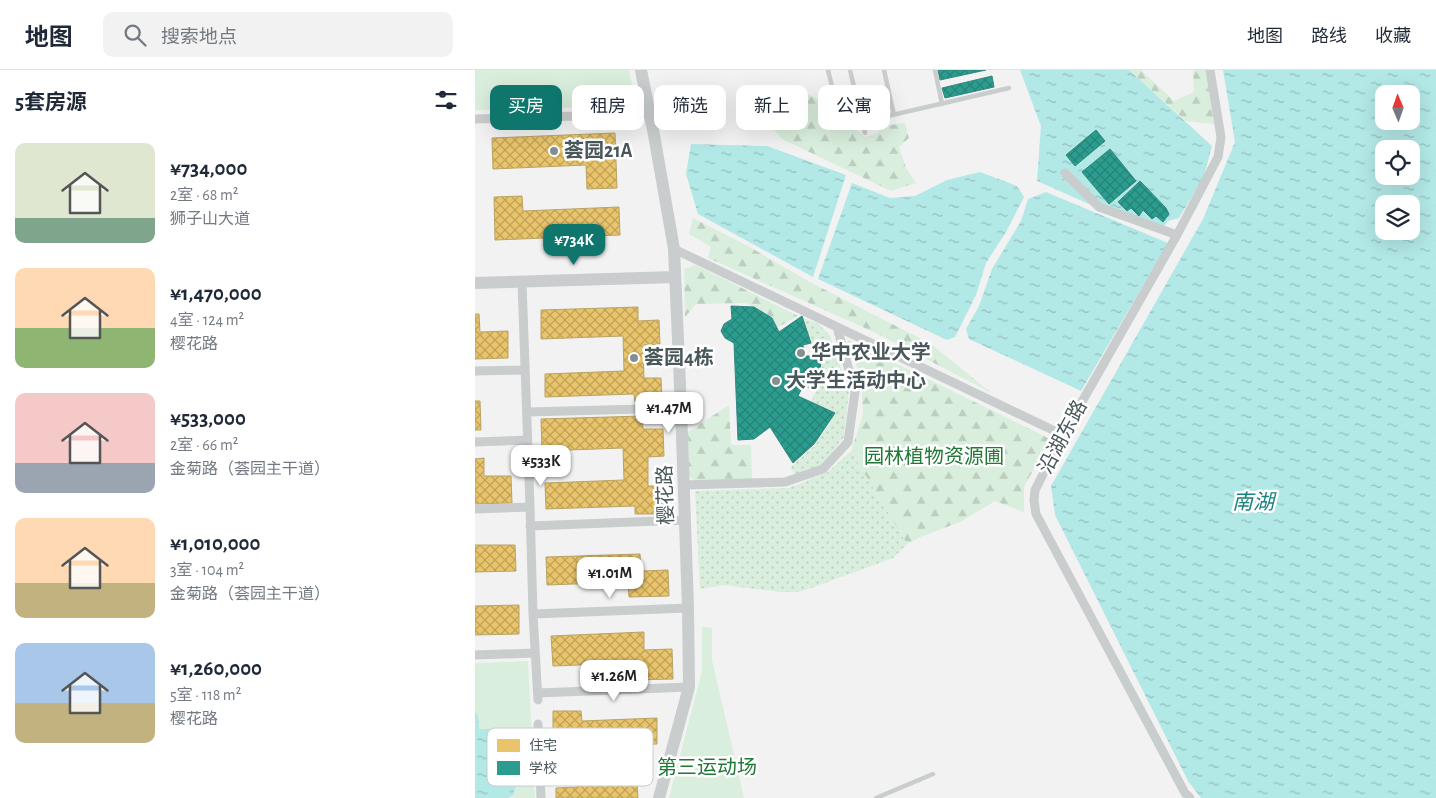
<!DOCTYPE html>
<html lang="zh">
<head>
<meta charset="utf-8">
<style>
  body { margin:0; font-family:"Alegreya Sans","Noto Sans SC",sans-serif; background:#f2f2f3; color:#1f2937; height:100vh; display:flex; flex-direction:column; font-size:19px; white-space:nowrap }
  * { box-sizing:border-box; margin:0 }
  p { font-size:16px; color:#747a83 }
  .icon { flex:none; width:28px; height:28px; fill:none; stroke:currentColor; stroke-width:2; stroke-linecap:round; stroke-linejoin:round }
  .map { position:relative; flex:1; overflow:hidden }
  .details { display:flex; flex-direction:column; background:#fff; width:475px }
  .details>* { flex:none }
  .top-card { position:absolute; left:15px; top:15px; width:475px; height:45px; display:flex; gap:10px }
  .needle { width:32px; rotate:358deg }
  .controls { position:absolute; left:900px; top:15px; display:grid; gap:10px }
  .controls a { display:grid; place-items:center; width:45px; height:45px; border-radius:10px; background:#fff; box-shadow:0 5px 20px #0002; font-size:25px }
  .price { position:absolute; translate:-50% -42px; padding:0 11px; border-radius:10px; background:#fff; color:#222; font-size:16px; line-height:32px; filter:drop-shadow(0 1px 2px #0008) }
  .price::after { content:''; position:absolute; left:50%; top:30px; width:15px; height:11px; margin-left:-8px; background:inherit; clip-path:polygon(0 0,100% 0,50% 100%) }
  .price.active { background:#0f766e; color:#fff }
  ul { padding:0; list-style:none }
  li { display:flex; align-items:center; gap:15px; height:125px; padding:0 15px }
  li span { display:grid; place-items:center; flex:none; width:140px; height:100px; border-radius:10px; color:#555 }
  li>.icon { margin-inline-start:auto }
  span .icon { width:60px; height:60px; fill:#fffc; stroke-width:1 }
  li b { font-size:21px }
  h2 { display:flex; justify-content:space-between; align-items:center; height:60px; padding:0 15px; font-size:21px }
  .chip { padding:0 18px; border-radius:10px; background:#fff; box-shadow:0 5px 20px #0002; font-size:18px; line-height:45px }
  .chip.active { background:#0f766e; color:#fff }
  header { display:flex; align-items:center; gap:30px; box-sizing:border-box; height:70px; padding:0 25px; background:#fff; border-bottom:1px solid #e0e1e3 }
  header strong { font-size:24px }
  nav { display:flex; gap:28px; margin-inline-start:auto; font-size:18px }
  .search { width:350px; height:45px; background:#f2f2f3; display:flex; align-items:center; gap:12px; box-sizing:border-box; padding:0 18px; border-radius:10px; color:#747a83; font-size:19px }
  main { display:flex; flex:1; min-height:0 }
  .map>svg:first-child { display:block }
</style>
</head>
<body>
<header>
<strong>地图</strong>
<div class="search"><svg class="icon" aria-label="search" viewBox="0 0 24 24"><circle cx="10" cy="10" r="6"/><path d="M15 15l6 6"/></svg>搜索地点</div>
<nav><a>地图</a><a>路线</a><a>收藏</a></nav>
</header>
<main>
<section class="details">
<h2>5套房源<svg class="icon" aria-label="filters" viewBox="0 0 24 24"><path d="M4 7h16M4 17h16"/><circle cx="9" cy="7" r="2"/><circle cx="15" cy="17" r="2"/></svg></h2>
<ul>
<li><span style="background:linear-gradient(#dfe7d0 75%,#7fa58c 0)"><svg class="icon" aria-label="home" viewBox="0 0 24 24"><path d="M3 11l9-7 9 7M6 9v11h12V9"/></svg></span><div><b>¥734,000</b><p>2室 · 68 m²</p><p>狮子山大道</p></div></li>
<li><span style="background:linear-gradient(#ffd9b3 60%,#8fb573 0)"><svg class="icon" aria-label="home" viewBox="0 0 24 24"><path d="M3 11l9-7 9 7M6 9v11h12V9"/></svg></span><div><b>¥1,470,000</b><p>4室 · 124 m²</p><p>樱花路</p></div></li>
<li><span style="background:linear-gradient(#f6c9c9 70%,#9aa5b1 0)"><svg class="icon" aria-label="home" viewBox="0 0 24 24"><path d="M3 11l9-7 9 7M6 9v11h12V9"/></svg></span><div><b>¥533,000</b><p>2室 · 66 m²</p><p>金菊路（荟园主干道）</p></div></li>
<li><span style="background:linear-gradient(#ffd9b3 65%,#c2b280 0)"><svg class="icon" aria-label="home" viewBox="0 0 24 24"><path d="M3 11l9-7 9 7M6 9v11h12V9"/></svg></span><div><b>¥1,010,000</b><p>3室 · 104 m²</p><p>金菊路（荟园主干道）</p></div></li>
<li><span style="background:linear-gradient(#a9c7e8 60%,#c2b280 0)"><svg class="icon" aria-label="home" viewBox="0 0 24 24"><path d="M3 11l9-7 9 7M6 9v11h12V9"/></svg></span><div><b>¥1,260,000</b><p>5室 · 118 m²</p><p>樱花路</p></div></li>
</ul>
</section>
<div class="map">
<svg width="961" height="728" viewBox="0 0 961 728">
  <defs>
    <pattern id="grass-dots" width="8" height="8" patternUnits="userSpaceOnUse" patternTransform="scale(1.25)"><rect width="8" height="8" fill="#d9eedc"/><path d="M2 2h.1M6 6h.1" fill="none" stroke="#bccebf" stroke-width="1.8" stroke-linecap="round"/></pattern>
    <pattern id="forest-firs" width="22" height="20" patternUnits="userSpaceOnUse" patternTransform="scale(1.25)"><rect width="22" height="20" fill="#d9eedc"/><path d="M5 1l3.5 6h-7zM16 11l3.5 6h-7z" fill="#bccebf"/></pattern>
    <pattern id="water-ripples" width="26" height="14" patternUnits="userSpaceOnUse" patternTransform="scale(1.25)"><rect width="26" height="14" fill="#b2e8e6"/><path d="M2 4q2-2 4 0t4 0M15 11q2-2 4 0t4 0" fill="none" stroke="#93bfbe"/></pattern>
    <pattern id="homes-cross-hatch" width="8" height="8" patternUnits="userSpaceOnUse" patternTransform="scale(1.25)"><rect width="8" height="8" fill="#e9c46a"/><path d="M0 0l8 8M0 8l8-8" fill="none" stroke="#bfa25a"/></pattern>
    <pattern id="schools-cross-hatch" width="8" height="8" patternUnits="userSpaceOnUse" patternTransform="scale(1.25)"><rect width="8" height="8" fill="#2a9d8f"/><path d="M0 0l8 8M0 8l8-8" fill="none" stroke="#268378"/></pattern>
  </defs>
  <rect width="100%" height="100%" fill="#f2f2f2"/>
  <path fill="url(#grass-dots)" d="M328,248L344,254L355,266L374,321L369,367L346,396L321,406L316,397L339,376L360,344L336,332L346,309V285L339,284Z
    M376,381L432,474L418,488L339,517L323,522H306L249,515L225,519L220,421L314,418L353,402Z"/>
  <path fill="url(#forest-firs)" d="M654,0H666L699,31L719,22L718,0H731L739,54L711,51Z
    M323,19L353,35L390,67L402,63L409,56L430,53L434,68L424,77L431,98L441,113L416,121L307,69L282,41L283,32Z
    M218,148L273,176L333,211L456,274L515,322L401,263L233,188L236,177L214,164Z
    M221,195L323,246L300,259L292,246L271,233L221,234L210,247L209,199Z
    M373,270L575,369L549,417V442L520,431L485,452L448,466L432,474L376,381L388,345L386,309Z
    M254,335L256,375H276L277,412L222,414L214,406L213,362Z"/>
  <path fill="#d9eedc" d="M0,0H154L161,36L0,40Z
    M227,557L237,558V590L269,728H194L227,601Z
    M53,591L60,728H0V593Z"/>
  <path fill="url(#water-ripples)" fill-rule="evenodd" d="M545,0H654L737,76L729,106L704,148L693,151L685,161L623,138L562,111L566,56Z
    M748,0H961V728H726L713,711L580,445L576,416L728,149L760,72ZM909,24H936V51H909ZM909,79H936V106H909ZM909,134H936V161H909Z
    M216,74L292,76L371,105L338,207L223,144L211,104Z
    M505,102L542,116L549,127L531,162L511,193L501,225L480,267L472,270L343,209L377,113L415,128L440,126L472,110Z
    M571,122L693,173L606,321L494,269L491,259L504,236L517,199L546,151L553,129Z
    M0,641L3,646L4,659H16L37,672L46,700L38,725L33,728H0Z"/>
  <path fill="url(#homes-cross-hatch)" stroke="#b9a466" d="M140,63L142,118L112,119L111,95L18,99L17,68Z
    M47,126L48,141L144,137L145,165L20,170L19,127Z
    M163,237V251L184,250L185,274L168,275L169,308H186L187,331L160,332L159,324L70,327V304L149,301L148,266L66,269V240Z
    M0,244H4L5,262L33,261V288L0,289Z
    M0,331H5L6,360H0Z
    M167,346L168,359H188L189,386L173,387V416H190L191,444H160V436L71,439L70,413L149,410L148,378L67,381L66,349Z
    M9,388V406H36L37,433L0,434V389Z
    M0,475H40L41,501L0,502Z
    M165,484L166,501L193,500L194,526L154,527L153,512L72,515L71,487Z
    M44,535V564L0,565V536Z
    M169,562V580L197,579L198,609L159,610L158,593L78,596L76,566Z
    M78,641H106L107,651L182,648V674L125,676L126,715L162,714L163,728H81V718L102,717V674L78,675Z"/>
  <path fill="url(#schools-cross-hatch)" stroke="#348880" d="M463,0H511L465,10Z
    M517,6L519,17L470,28L467,18Z
    M621,60L630,71L600,96L591,85Z
    M635,79L661,111L634,134L607,102Z
    M665,111L691,138L694,144L688,152L681,146L677,149L668,140L664,146L656,138L652,141L643,132Z
    M256,236L279,237L297,248L304,262L327,246L336,273L328,275L329,286H346L345,306L338,319L328,316L323,326L360,343L339,374L318,393L295,357L279,369L263,370L259,273L250,268L246,261L249,254L257,249Z"/>
  <g fill="none" stroke-linecap="round" stroke-linejoin="round">
    <path stroke="#cacdcd" stroke-width="4.5" d="M353,0L360,29
      M375,0L390,63
      M409,0L419,45
      M460,0L467,34
      M387,52L534,18
      M401,728L458,704"/>
    <path stroke="#cacdcd" stroke-width="9" d="M0,49L175,44
      M590,103L624,137L702,165
      M199,179L588,365
      M47,212L55,437L58,544L63,630
      M0,301L50,300
      M52,342L206,338
      M0,372L52,370
      M209,415L310,412L348,399L373,372L380,322L362,257
      M0,439L55,437
      M55,456L210,450
      M58,544L213,538
      M0,585L60,583
      M63,623L214,617
      M63,654L66,728
      M715,728L710,723L561,444L559,430L560,420L588,365L702,165L743,87L746,67L735,0"/>
    <path stroke="#c9cdcd" stroke-width="12" d="M166,0L179,65L199,179L206,338L213,538L214,617L184,728
      M0,213L200,207"/>
  </g>
  <g fill="#858e90" stroke="#fff" stroke-width="2">
    <circle cx="79" cy="81" r="5"/>
    <circle cx="326" cy="283" r="5"/>
    <circle cx="159" cy="288" r="5"/>
    <circle cx="301" cy="311" r="5"/>
  </g>
  <g text-anchor="middle" dominant-baseline="central" stroke-width="5" stroke-linejoin="round" paint-order="stroke">
    <g font-size="20" font-weight="bold" fill="#4a585c" stroke="#fff" text-anchor="start">
      <text x="89" y="81">荟园21A</text>
      <text x="336" y="283">华中农业大学</text>
      <text x="169" y="288">荟园4栋</text>
      <text x="311" y="311">大学生活动中心</text>
    </g>
    <g font-size="20" fill="#4a585c" stroke="#fff">
      <text transform="translate(588 367) rotate(-62)">沿湖东路</text>
      <text transform="translate(191 425) rotate(-92)">樱花路</text>
    </g>
    <g font-size="20" fill="#217837" stroke="#fff">
      <text x="459" y="387">园林植物资源圃</text>
      <text x="232" y="698">第三运动场</text>
    </g>
    <g font-size="21" font-style="italic" fill="#19837f" stroke="#fff">
      <text x="778" y="432">南湖</text>
    </g>
  </g>
  <rect x="12" y="658" width="166" height="58" rx="8" fill="#fff" stroke="#c9cdce" stroke-width="1"/>
  <rect x="22" y="669" width="23" height="13" fill="#e9c46a"/>
  <rect x="22" y="691" width="23" height="14" fill="#2a9d8f"/>
  <g font-size="14" fill="#4a585c">
    <text x="54" y="680">住宅</text>
    <text x="54" y="703">学校</text>
  </g>
</svg>
<div class="controls">
<a><svg class="needle" viewBox="-14 -14 28 28"><path d="M0-13l5 13h-10z" fill="#e53935"/><path d="M0 13l5-13h-10z" fill="#747a83"/></svg></a>
<a><svg class="icon" aria-label="locate" viewBox="0 0 24 24"><circle cx="12" cy="12" r="6"/><path d="M12 2v4M12 18v4M2 12h4M18 12h4"/></svg></a>
<a><svg class="icon" aria-label="layers" viewBox="0 0 24 24"><path d="M12 4l9 5-9 5-9-5zM3 14l9 5 9-5"/></svg></a>
</div>
<b class="price active" style="left:99px;top:196px">¥734K</b>
<b class="price" style="left:194px;top:364px">¥1.47M</b>
<b class="price" style="left:66px;top:417px">¥533K</b>
<b class="price" style="left:135px;top:529px">¥1.01M</b>
<b class="price" style="left:139px;top:632px">¥1.26M</b>
<div class="top-card">
<a class="chip active">买房</a>
<a class="chip">租房</a>
<a class="chip">筛选</a>
<a class="chip">新上</a>
<a class="chip">公寓</a>
</div>
</div>
</main>
</body>
</html>
